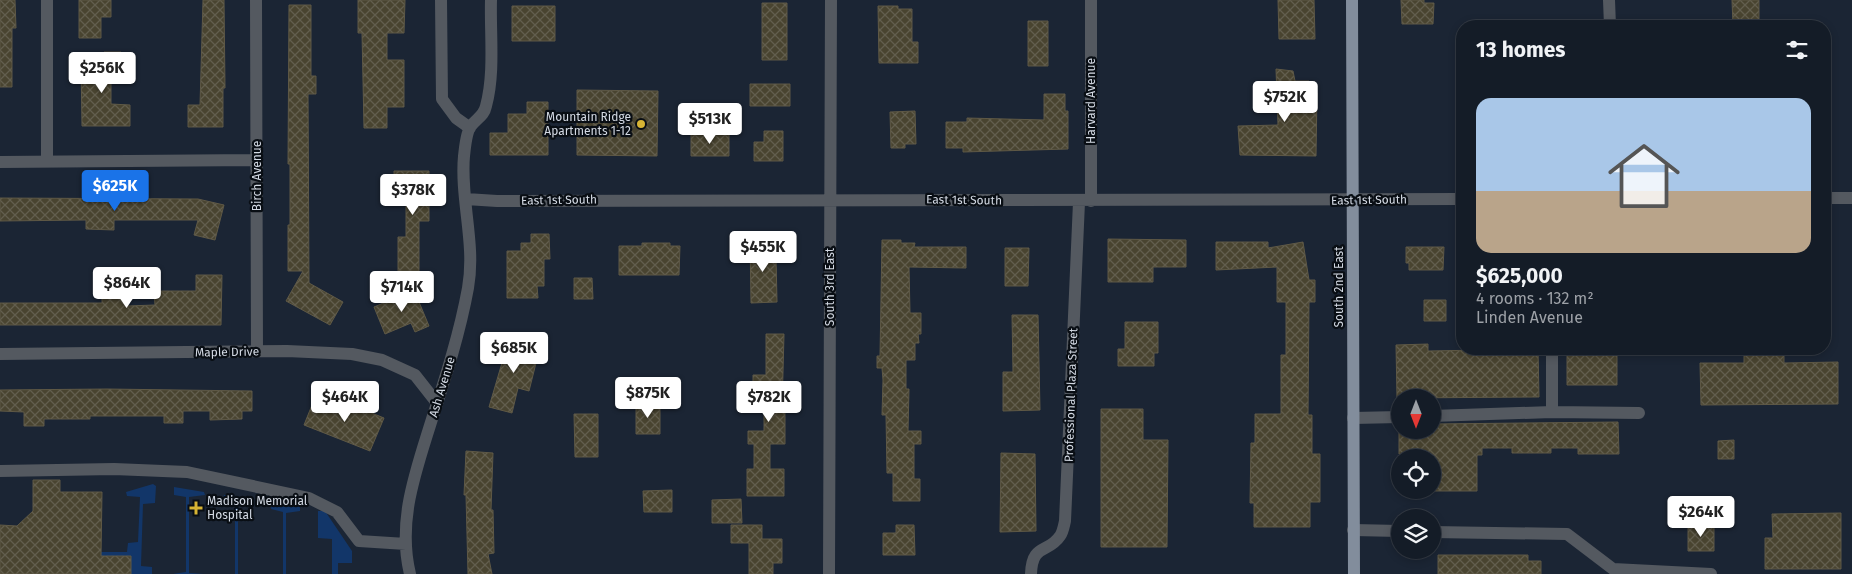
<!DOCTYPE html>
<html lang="en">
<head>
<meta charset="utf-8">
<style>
  body { margin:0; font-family:"Fira Sans",sans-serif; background:#212933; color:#f1f3f6; height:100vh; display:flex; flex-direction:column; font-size:19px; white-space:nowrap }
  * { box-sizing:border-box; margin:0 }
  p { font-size:16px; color:#9da1a7 }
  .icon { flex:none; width:28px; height:28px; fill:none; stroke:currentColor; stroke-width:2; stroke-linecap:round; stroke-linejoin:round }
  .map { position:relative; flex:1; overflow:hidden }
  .details { position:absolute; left:1456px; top:20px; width:375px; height:335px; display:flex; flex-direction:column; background:#141c27; border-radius:20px; box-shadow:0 2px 8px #0003,0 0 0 1px #333a44 }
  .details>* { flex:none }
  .needle { width:32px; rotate:180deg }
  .fabs { position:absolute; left:1391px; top:389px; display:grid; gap:10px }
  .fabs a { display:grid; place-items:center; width:50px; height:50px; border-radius:50%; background:#141c27; box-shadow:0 2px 8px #0003,0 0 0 1px #333a44; font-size:25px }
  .price { position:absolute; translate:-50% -42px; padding:0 11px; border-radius:5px; background:#fff; color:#222; font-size:16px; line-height:32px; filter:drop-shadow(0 1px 2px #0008) }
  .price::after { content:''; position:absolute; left:50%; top:30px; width:15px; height:11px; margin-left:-8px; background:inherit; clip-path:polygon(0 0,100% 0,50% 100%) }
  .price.current { background:#1a73e8; color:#fff }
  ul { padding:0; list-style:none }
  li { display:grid; align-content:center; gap:10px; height:265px; padding:0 20px }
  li+li { border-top:1px solid #333a44 }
  li span { display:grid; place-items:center; height:155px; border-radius:15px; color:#555 }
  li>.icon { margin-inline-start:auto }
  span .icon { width:90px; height:90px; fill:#fffc; stroke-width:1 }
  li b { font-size:21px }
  h2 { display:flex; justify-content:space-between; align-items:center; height:60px; padding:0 20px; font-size:21px }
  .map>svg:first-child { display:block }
</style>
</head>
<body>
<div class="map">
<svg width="1852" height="574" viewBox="0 0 1852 574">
  <defs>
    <pattern id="building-cross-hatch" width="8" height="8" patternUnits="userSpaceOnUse" patternTransform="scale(1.25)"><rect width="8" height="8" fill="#494430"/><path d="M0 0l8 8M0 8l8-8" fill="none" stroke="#625e4e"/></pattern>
  </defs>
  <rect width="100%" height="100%" fill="#1b2534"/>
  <path fill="#123669" d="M153,484L156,486L155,503L143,504L141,566L152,567V574H131V556H101V552H127L128,543L138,542L140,497L127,496L126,492Z
    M174,487L204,492L205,495L189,497V573L204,574H173L186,572V497L174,495Z
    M224,495L253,499V502L238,503V574H235V503L223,502Z
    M272,502L300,506V511L286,513V574H283V512L271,509Z
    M318,511H325L352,551V563H338V574H332V539L318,538Z"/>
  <path fill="url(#building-cross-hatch)" stroke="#5f5946" d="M0,0H15L16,28H12V87H0Z
    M79,0H111V17H101V38H79Z
    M203,0H224L225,88H223V127H188V105H200Z
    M358,0H405L404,33H387V60H404V107H387V128H364L362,33H358Z
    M1278,0H1314L1315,39H1279Z
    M1401,0H1424V3H1434L1433,24H1402Z
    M1732,0H1759V26H1733Z
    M762,3H787V60H762Z
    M289,5H311V76H316V94H308L309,283L343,302L330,325L286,301L303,271H288V225H290V164H288Z
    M512,6H555V41H512Z
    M878,6H898V9H912V42H918V63H879Z
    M1028,21H1048V66H1028Z
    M104,52H121V66H111V104L130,105V126H82L81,62H104Z
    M1276,69L1293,71L1295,81H1309V93H1317L1316,156L1240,155L1238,126L1278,125Z
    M750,84H790V106H750Z
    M577,90L658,91L657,156L577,155Z
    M1044,94H1065V111H1068V149L963,152V148H946V122H967V118L1044,120Z
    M527,102H548V155H490V133H508V114H527Z
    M915,111L916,144H905V148H891L890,112Z
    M764,131H783V161H754V142H764Z
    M691,134H729V156H691Z
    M394,171H429V221H419V271H398V237H406V189H394Z
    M0,198L198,199L224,205L215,240L194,235L198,220H114V230L86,229V220L0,221Z
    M531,234H549L550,259H544V286H537L538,298H507V251H521V243H531Z
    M750,239H769V257H776L777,302L751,303Z
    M1108,239L1186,240V267H1153V282H1108Z
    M882,240H901V243H915L914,247H966V268L909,267L910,313H921V334H918L919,343H915V360H906V389H909L908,431H921V444H914V479H920V501H893V473H887L886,415H882L883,380L882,368H877V356H880Z
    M1216,242H1268V248L1303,242L1309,280H1315V302H1309L1308,415H1312V454H1320V502H1310V527H1254V503H1250L1251,443H1255V414H1281V355H1286V302H1277V267L1216,270Z
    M642,243H670V246H680L679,275H619V246H642Z
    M1406,247H1444L1443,270H1409V263H1406Z
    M1005,248H1029L1028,286H1005Z
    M196,275H222L221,325H0V303H102V291H127V306L155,305L154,291H196Z
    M574,278H592L593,299H574Z
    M414,290L429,326L415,332L411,323L385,334L374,307Z
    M1424,300H1446V321H1424Z
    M1012,315H1038L1040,410L1003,411V372H1013Z
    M1125,322H1158V353H1154V366H1118V349H1125Z
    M766,334H784L782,410H785V444H770V469H784V496H747V469H754V444H748V431H764V403H759V390H753V375H766Z
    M509,339L540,347L529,391L518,388L512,413L489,407Z
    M1428,344V351L1538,349L1539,397L1397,398L1396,345Z
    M1567,349H1617V385H1567Z
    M1744,349H1784V363L1838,362V404L1701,405L1700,363H1744Z
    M107,389L252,391V411H242V419L210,420V411H183V423H164V416H90V419H44V426H24V412L0,411V390Z
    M335,398L384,418L370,451L304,425L314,400L332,407Z
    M636,404H660V434H636Z
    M1101,409H1143V440H1168L1167,547H1101Z
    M574,414H598V457H575Z
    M1618,422L1619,454H1578V448H1551V453H1512V448H1482V455H1477V491H1432V454H1399V430H1432V424Z
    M1734,440V459H1718V441Z
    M466,451L493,453L491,510H493L494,553L488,554L492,574H468L466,495H464Z
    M1001,453L1035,454L1036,531L1000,532Z
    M33,480H60V492H102L101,556H131V574H0V525L17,526L33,511Z
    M672,490V512H644L643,491Z
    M741,499L742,523H712V500Z
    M1841,513V569H1765V538H1773L1772,514Z
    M731,525H762V539H782V563H773V574H749V543H731Z
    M896,525H914L915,555H883V533H896Z
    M1688,525H1714V551H1688Z
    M1438,555H1528V561H1541V574H1438Z"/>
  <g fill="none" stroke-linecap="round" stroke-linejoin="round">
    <path stroke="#545960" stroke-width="12" d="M256,0L257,351
      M441,0L442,99L456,118L470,128
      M1091,0V201
      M1609,0L1610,26
      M47,161V0
      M0,162L256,160
      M1825,198H1852
      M466,199L497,201C819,198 1141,202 1462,199
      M1552,349V412L1639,413
      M0,354L287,351L352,354L382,360L415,375L437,403
      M1432,416L1552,412
      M1353,418L1400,417
      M0,471L114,469L187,472L309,498L337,512L359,541L406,544
      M1353,530L1400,531
      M1432,532L1567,534L1613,569L1711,574
      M410,574C397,520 416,471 432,419C446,376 460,332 468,288C476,244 460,199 464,156C465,148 466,132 471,126C477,118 484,116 486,106C495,73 490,34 491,0
      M829,574L831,0
      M1031,574C1032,543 1048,554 1060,536C1063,532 1064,525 1065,521L1079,202"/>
    <path stroke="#828d9c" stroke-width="12" d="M1352,0L1354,574"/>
  </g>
  <g fill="#d7b434" stroke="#090e14" stroke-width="2">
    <circle cx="641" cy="124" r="5"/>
    <path d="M193.5 500.5h5v5h5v5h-5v5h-5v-5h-5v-5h5z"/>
  </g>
  <g text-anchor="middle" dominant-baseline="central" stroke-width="4.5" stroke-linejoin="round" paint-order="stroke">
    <g font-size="12" fill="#d4dae4" stroke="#090e14">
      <text transform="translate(1091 101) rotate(-90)">Harvard Avenue</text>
      <text transform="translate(257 176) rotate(-90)">Birch Avenue</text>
      <text transform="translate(559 200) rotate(-1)">East 1st South</text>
      <text transform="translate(964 200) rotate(1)">East 1st South</text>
      <text transform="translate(1369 200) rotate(-1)">East 1st South</text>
      <text transform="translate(830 287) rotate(-90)">South 3rd East</text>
      <text transform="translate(1339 287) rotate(-90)">South 2nd East</text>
      <text transform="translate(227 352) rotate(-1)">Maple Drive</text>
      <text transform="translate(442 387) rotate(-73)">Ash Avenue</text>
      <text transform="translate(1071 395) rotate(-88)">Professional Plaza Street</text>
    </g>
    <g font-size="12" fill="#d4dae4" stroke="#090e14" text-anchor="end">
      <text x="631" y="117">Mountain Ridge<tspan x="631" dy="14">Apartments 1-12</tspan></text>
      <text x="207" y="501" text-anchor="start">Madison Memorial<tspan x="207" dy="14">Hospital</tspan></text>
    </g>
  </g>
</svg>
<div class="fabs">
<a><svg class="needle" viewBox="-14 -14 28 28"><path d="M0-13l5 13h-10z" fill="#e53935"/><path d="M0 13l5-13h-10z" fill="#9da1a7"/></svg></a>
<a><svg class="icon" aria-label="locate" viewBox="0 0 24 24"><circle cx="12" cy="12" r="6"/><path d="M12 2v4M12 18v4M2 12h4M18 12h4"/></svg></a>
<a><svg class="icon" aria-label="layers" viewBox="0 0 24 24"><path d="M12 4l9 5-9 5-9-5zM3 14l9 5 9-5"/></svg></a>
</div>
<b class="price" style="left:102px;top:94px">$256K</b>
<b class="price" style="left:1285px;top:123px">$752K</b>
<b class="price" style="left:710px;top:145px">$513K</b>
<b class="price current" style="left:115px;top:212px">$625K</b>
<b class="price" style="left:413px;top:216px">$378K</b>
<b class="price" style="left:763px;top:273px">$455K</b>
<b class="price" style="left:127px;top:309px">$864K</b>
<b class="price" style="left:402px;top:313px">$714K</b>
<b class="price" style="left:514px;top:374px">$685K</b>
<b class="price" style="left:648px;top:419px">$875K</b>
<b class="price" style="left:345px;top:423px">$464K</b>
<b class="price" style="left:769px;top:423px">$782K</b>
<b class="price" style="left:1701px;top:538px">$264K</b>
<section class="details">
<h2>13 homes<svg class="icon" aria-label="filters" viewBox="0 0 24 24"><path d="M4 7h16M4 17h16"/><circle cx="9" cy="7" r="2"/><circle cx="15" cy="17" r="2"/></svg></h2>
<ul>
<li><span style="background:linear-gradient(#a9c7e8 60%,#b9a48a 0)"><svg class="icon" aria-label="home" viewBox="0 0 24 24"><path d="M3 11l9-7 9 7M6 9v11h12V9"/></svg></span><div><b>$625,000</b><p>4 rooms · 132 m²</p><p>Linden Avenue</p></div></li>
</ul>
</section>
</div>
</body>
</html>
